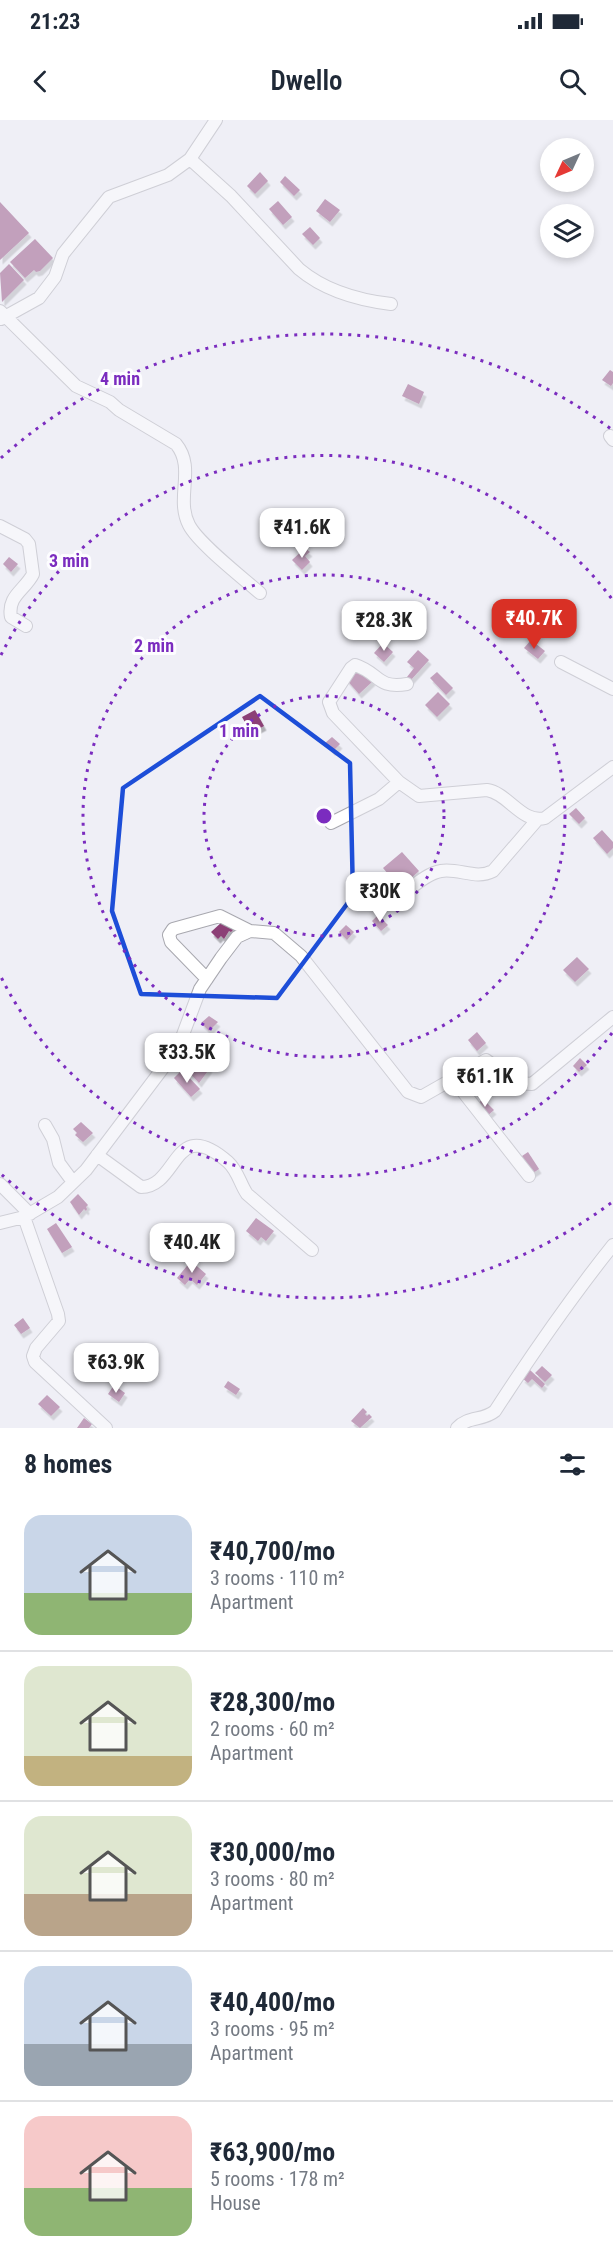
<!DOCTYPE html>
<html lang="en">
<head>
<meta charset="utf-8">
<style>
  body { margin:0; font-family:"Roboto Condensed",sans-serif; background:#f2f2f3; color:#1f2937; height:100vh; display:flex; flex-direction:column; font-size:22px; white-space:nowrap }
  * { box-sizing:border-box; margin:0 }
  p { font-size:20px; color:#747a83 }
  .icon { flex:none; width:33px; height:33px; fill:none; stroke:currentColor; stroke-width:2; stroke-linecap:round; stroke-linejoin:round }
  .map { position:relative; height:1308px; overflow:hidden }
  .drawer { display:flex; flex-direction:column; background:#fff; flex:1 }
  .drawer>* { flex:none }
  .needle { width:39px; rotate:226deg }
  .tools { position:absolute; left:540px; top:18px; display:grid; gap:12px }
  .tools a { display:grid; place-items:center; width:54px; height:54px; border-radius:50%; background:#fff; box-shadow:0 3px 9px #0003; font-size:30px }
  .price { position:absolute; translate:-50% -51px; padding:0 14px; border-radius:12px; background:#fff; color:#222; font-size:20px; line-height:39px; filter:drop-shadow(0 2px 3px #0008) }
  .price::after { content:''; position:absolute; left:50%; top:36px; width:18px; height:14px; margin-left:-9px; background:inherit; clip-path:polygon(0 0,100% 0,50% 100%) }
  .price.on { background:#d93025; color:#fff }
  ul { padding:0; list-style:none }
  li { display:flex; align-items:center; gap:18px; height:150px; padding:0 24px }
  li+li { border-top:2px solid #e0e1e3 }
  li span { display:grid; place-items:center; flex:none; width:168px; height:120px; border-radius:18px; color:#555 }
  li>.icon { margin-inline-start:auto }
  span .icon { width:72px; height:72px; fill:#fffc; stroke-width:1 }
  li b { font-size:26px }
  h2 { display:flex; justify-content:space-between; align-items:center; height:72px; padding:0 24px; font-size:26px }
  .status { display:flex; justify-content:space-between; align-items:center; height:42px; padding:0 30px; background:#fff; direction:ltr }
  .status svg { height:16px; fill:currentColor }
  header { display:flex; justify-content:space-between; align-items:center; height:78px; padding:0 24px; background:#fff; font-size:27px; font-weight:600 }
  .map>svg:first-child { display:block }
</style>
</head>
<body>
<div class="status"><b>21:23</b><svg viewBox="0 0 49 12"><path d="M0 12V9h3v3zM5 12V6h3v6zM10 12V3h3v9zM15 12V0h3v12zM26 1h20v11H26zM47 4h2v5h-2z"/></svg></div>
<header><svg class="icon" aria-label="back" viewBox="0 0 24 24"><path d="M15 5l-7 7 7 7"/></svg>Dwello<svg class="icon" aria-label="search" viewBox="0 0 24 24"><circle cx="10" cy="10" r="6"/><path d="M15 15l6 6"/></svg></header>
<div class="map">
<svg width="613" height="1308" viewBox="0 0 613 1308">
  <defs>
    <filter id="shadow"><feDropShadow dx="2.5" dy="4.5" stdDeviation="0" flood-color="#0004"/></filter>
  </defs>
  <rect width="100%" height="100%" fill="#efeff6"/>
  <path fill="#8c4176" filter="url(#shadow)" d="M260,52L268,61L255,74L247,66Z
    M285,56L300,70L294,76L280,62Z
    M325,79L340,90L330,102L316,91Z
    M278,81L292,97L283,105L269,89Z
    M0,82L29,113L0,140Z
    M310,107L320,118L313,125L302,114Z
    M35,119L53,138L40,151L36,152L34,150L25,158L10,142Z
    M9,144L24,160L2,182L0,153Z
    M610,250L613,252V263L611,266L602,260Z
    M408,264L424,272L419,284L402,276Z
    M305,428L310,432L305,436L310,442L302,450L292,440Z
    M9,437L18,444L11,452L3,444Z
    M558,486L566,492L559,501L551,494Z
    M531,520L545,531L538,539L524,528Z
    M383,523L393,532L384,542L374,533Z
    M418,530L429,540L411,560L407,557L414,548L407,542Z
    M360,547L373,561L359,574L345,558Z
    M437,552L453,568L446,575L430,558Z
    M438,572L450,584L437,597L425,585Z
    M255,590L264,606L251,613L242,597Z
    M332,617L340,624L333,631L325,623Z
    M576,688L585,698L579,704L569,694Z
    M602,710L613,722V728L607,734L593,718Z
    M402,732L419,751L400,768L383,748Z
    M378,795L388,805L381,811L372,801Z
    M223,801L235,808L231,812L229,811L224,819L221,816L218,819L211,812Z
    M346,805L354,812L347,820L339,812Z
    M577,837L589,849L575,862L563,850Z
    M209,896L218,902L209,911L201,903Z
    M477,912L486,923L477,931L468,920Z
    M580,938L587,945L579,952L573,946Z
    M196,939L205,947L206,945L210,948L199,963L187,950Z
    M182,950L200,969L191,977L174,958Z
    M483,979L494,990L486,997L476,985Z
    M81,1002L93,1013L83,1022L75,1015L77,1013L73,1009Z
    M528,1032L539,1049L530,1055L519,1038Z
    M78,1074L88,1085L86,1087L87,1089L86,1091L84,1089L79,1095L70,1082Z
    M256,1098L274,1111L266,1121L261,1117L258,1121L246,1111Z
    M56,1103L72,1127L62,1133L47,1109Z
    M191,1141L206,1154L197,1165L190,1159L185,1165L177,1158Z
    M23,1198L30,1208L21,1214L14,1205Z
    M542,1246L552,1255L545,1262L535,1253Z
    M530,1250L545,1264L542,1268L532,1259L528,1263L522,1258Z
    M228,1261L240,1269L236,1275L224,1267Z
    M114,1265L125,1273L119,1282L108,1274Z
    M47,1275L60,1287L51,1296L38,1284Z
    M363,1288L367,1292L365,1294L367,1296L369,1294L372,1297L360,1308L351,1301Z
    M84,1298L92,1304L89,1308H77Z"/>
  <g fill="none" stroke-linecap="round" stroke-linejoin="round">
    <defs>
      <path id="minor" d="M190,39L231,76L299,149C325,171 357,180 391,184
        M0,191L76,266L110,282L119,290L176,324C196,348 175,378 189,405C198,423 243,458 260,473
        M1,199L39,178L55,157L63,134L109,77L168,55L190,39L216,0
        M610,316L613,320
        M0,406L25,419L29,424L33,454C25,470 7,476 11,497L26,506
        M561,542L613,569
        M407,564C376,569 380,553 355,545L351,548L329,582L333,593L399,662L419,676L487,670C508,673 522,704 545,698L613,647
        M331,703L379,679L399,662
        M404,773C415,765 428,753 441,751C459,748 476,760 493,751L537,700
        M207,859L171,822L169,815L173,809L220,796L250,811
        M453,959L529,1056
        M45,1005L53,1019L59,1043L73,1062
        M97,1035L141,1067C179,1067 173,994 228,1042C238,1051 240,1064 247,1074L312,1130
        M0,1064L30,1094
        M24,1097L58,1194L59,1201L36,1228L33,1236L35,1242L106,1308
        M0,1103L24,1097L58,1077L86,1050L178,928L200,869L221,838L237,817L250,811L274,813L301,836L408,972L421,977L486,940L518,963L532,964L613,897
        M457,1308C468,1296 483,1301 495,1291C532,1234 570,1179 613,1125"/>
    </defs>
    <use href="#minor" stroke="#a8a8af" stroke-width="14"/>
    <use href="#minor" stroke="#fff" stroke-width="12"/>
  </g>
  <path d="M0 0H613V1308H0ZM260,576L350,643L353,776L277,878L141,874L112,791L123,668Z" fill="#efeff6" fill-opacity=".55" fill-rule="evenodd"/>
  <path fill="none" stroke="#1d4ed8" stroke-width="4.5" stroke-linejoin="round" d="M260,576L350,643L353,776L277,878L141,874L112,791L123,668Z"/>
  <g fill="none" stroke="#7b2cbf" stroke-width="3" stroke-dasharray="3 6">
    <circle cx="324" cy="696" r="120"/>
    <circle cx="324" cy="696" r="241"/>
    <path d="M612 913A361 361 0 0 1 1 857M1 535A361 361 0 0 1 612 479"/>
    <path d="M611 1083A482 482 0 0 1 1 1054M1 338A482 482 0 0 1 611 309"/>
  </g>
  <circle cx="324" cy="696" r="9" fill="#7b2cbf" stroke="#fdfdff" stroke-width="3"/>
  <g font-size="18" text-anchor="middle" font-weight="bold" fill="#7b2cbf" stroke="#fdfdff" stroke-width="6" stroke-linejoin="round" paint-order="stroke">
    <text x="120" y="265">4 min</text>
    <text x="69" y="447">3 min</text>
    <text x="154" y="532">2 min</text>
    <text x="239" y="617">1 min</text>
  </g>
</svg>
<div class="tools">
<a><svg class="needle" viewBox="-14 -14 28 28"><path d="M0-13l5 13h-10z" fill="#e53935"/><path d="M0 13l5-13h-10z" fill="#747a83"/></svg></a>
<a><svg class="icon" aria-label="layers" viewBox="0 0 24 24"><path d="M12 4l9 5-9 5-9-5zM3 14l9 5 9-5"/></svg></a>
</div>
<b class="price" style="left:302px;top:439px">₹41.6K</b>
<b class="price on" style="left:534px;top:530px">₹40.7K</b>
<b class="price" style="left:384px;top:532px">₹28.3K</b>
<b class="price" style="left:380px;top:803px">₹30K</b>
<b class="price" style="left:187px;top:964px">₹33.5K</b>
<b class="price" style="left:485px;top:988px">₹61.1K</b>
<b class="price" style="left:192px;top:1154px">₹40.4K</b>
<b class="price" style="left:116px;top:1274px">₹63.9K</b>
</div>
<section class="drawer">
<h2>8 homes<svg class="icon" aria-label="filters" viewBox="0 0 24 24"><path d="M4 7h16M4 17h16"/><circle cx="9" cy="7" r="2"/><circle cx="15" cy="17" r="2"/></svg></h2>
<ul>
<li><span style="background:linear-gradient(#c9d6e8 65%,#8fb573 0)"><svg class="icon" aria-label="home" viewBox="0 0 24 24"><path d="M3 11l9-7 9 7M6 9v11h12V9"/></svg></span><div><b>₹40,700/mo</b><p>3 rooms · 110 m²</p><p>Apartment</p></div></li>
<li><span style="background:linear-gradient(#dfe7d0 75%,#c2b280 0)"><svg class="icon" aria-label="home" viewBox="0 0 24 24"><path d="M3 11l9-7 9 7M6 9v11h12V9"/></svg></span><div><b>₹28,300/mo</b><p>2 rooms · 60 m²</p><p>Apartment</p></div></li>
<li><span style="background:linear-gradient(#dfe7d0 65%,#b9a48a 0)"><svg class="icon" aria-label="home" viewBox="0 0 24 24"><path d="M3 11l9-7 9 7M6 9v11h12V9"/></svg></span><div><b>₹30,000/mo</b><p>3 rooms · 80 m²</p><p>Apartment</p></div></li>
<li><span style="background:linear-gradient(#c9d6e8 65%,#9aa5b1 0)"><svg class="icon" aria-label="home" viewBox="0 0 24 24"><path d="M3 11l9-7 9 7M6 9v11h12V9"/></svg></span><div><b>₹40,400/mo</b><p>3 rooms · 95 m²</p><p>Apartment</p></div></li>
<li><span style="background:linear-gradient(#f6c9c9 60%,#8fb573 0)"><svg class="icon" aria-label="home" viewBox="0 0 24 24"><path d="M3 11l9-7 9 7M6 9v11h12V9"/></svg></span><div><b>₹63,900/mo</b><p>5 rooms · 178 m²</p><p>House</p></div></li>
</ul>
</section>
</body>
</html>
